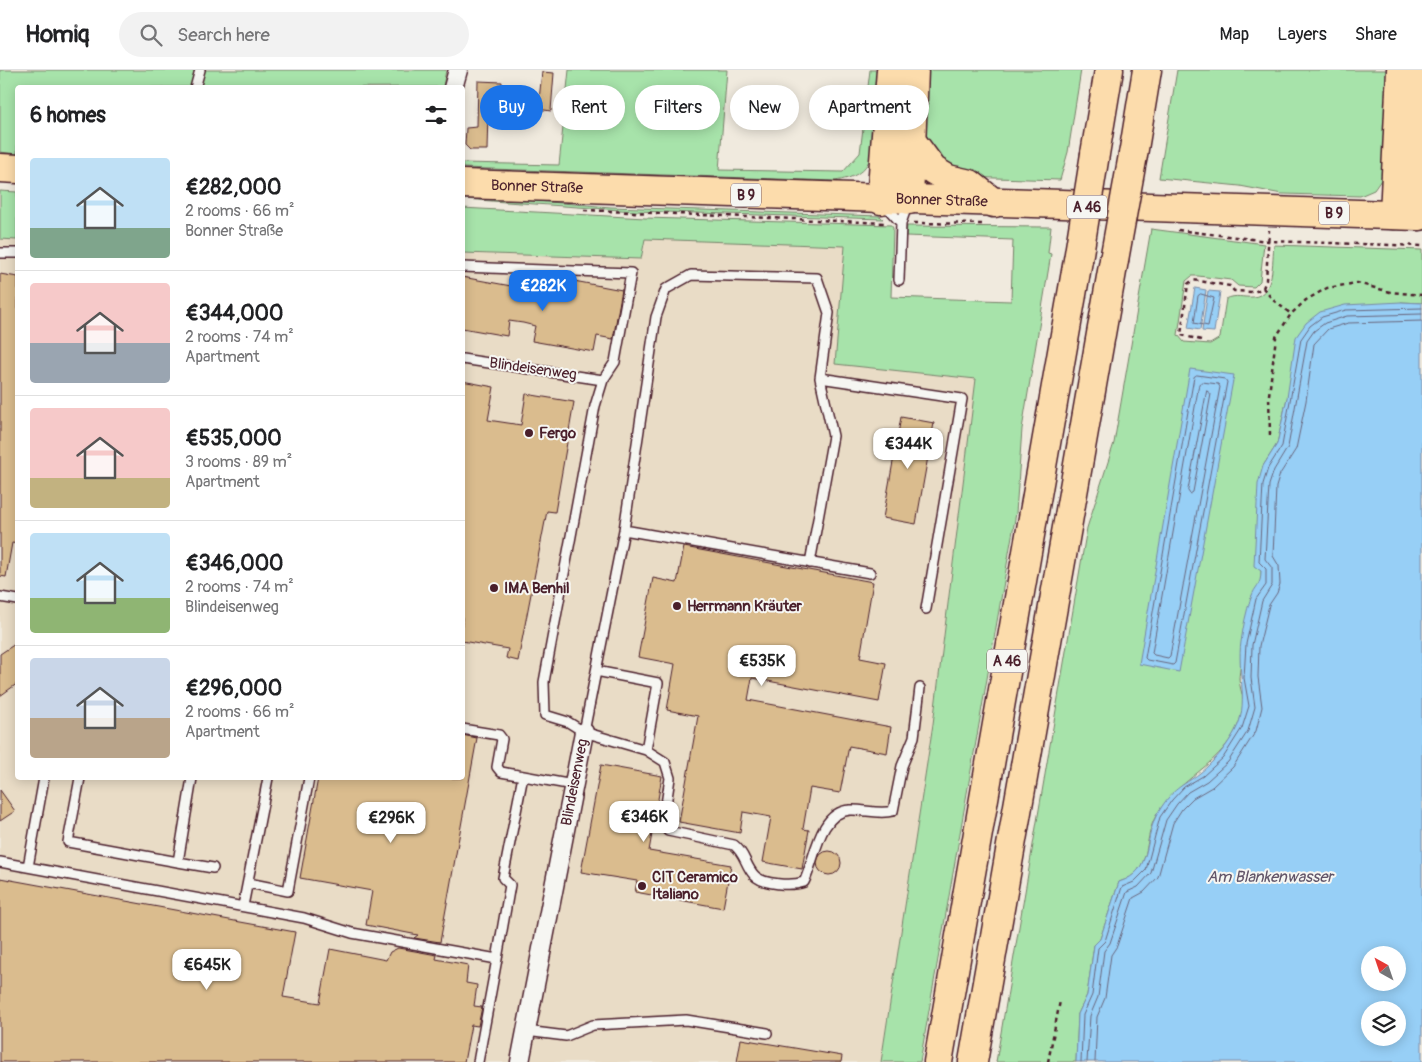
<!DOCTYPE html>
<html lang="en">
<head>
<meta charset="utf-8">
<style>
  body { margin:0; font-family:Pangolin,sans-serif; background:#f2f2f2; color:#202124; height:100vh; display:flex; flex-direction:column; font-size:19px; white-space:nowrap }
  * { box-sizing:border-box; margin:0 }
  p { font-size:16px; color:#757577 }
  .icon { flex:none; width:28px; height:28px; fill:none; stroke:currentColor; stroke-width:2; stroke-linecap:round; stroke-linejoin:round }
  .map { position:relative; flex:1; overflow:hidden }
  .sheet { position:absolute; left:15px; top:15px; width:450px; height:695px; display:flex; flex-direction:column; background:#fff; border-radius:5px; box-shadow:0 2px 12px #0003 }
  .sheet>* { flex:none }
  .top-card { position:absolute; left:480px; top:15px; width:475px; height:45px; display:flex; gap:10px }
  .needle { width:32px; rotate:320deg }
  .buttons { position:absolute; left:1361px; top:876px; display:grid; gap:10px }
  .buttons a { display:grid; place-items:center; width:45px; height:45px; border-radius:50%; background:#fff; box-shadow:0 2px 12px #0003; font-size:25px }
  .price { position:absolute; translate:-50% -42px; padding:0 11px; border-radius:10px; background:#fff; color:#222; font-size:16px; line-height:32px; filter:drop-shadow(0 1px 2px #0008) }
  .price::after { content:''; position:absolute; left:50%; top:30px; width:15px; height:11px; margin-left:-8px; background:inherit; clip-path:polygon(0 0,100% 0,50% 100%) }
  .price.selected { background:#1a73e8; color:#fff }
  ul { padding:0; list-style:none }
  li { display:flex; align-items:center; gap:15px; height:125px; padding:0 15px }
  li+li { border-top:1px solid #e0e0e0 }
  li span { display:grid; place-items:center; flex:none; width:140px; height:100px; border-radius:5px; color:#555 }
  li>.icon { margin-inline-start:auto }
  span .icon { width:60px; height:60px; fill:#fffc; stroke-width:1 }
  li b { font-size:21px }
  h2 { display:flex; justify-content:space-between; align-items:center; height:60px; padding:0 15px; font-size:21px }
  .pill { padding:0 18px; border-radius:22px; background:#fff; box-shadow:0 2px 12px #0003; font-size:18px; line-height:45px }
  .pill.selected { background:#1a73e8; color:#fff }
  header { display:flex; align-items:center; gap:30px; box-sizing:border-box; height:70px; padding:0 25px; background:#fff; border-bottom:1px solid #e0e0e0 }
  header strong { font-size:24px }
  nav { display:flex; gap:28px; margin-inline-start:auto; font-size:18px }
  .search { width:350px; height:45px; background:#f2f2f2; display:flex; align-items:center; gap:12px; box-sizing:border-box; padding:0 18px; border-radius:28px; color:#757577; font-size:19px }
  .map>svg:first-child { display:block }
</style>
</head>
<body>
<header>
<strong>Homiq</strong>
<div class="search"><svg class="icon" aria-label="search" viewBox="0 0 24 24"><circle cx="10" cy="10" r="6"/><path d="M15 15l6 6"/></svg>Search here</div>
<nav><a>Map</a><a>Layers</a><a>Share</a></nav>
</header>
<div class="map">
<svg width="1422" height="992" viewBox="0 0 1422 992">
  <rect width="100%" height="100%" fill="#f0eade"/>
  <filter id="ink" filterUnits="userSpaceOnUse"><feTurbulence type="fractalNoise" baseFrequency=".02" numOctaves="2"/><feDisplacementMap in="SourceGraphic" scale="10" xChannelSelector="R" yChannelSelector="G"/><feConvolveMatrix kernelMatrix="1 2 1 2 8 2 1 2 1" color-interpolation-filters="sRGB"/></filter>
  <g filter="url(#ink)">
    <path fill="#e9dcc6" d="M0,169L18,170V708H462L463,183L641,189L645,169L845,176L835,294L976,309L933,654L881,992H0Z"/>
    <path fill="#a7e3aa" stroke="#78816a" d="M0,0H198L192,17L18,18L17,84L0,82Z
      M203,0H446L443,17L197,18Z
      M569,0H727L719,100L843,102L860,83L870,0H880L871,86C865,103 853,108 835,111L463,98L462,93L559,95Z
      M922,0H1081L1068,82L1060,110L963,107L926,80Z
      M1177,0H1391L1383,107L1374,120L1360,126L1282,124L1240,116L1159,108Z
      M0,121L17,122V170L0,169Z
      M462,125L611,137L880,146L883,149L635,141L463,129Z
      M462,138L645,148L891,155L893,158L891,227L1011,231L1013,170L906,166L907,156L1051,157L1048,183L1051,184L1022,359L1016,443L920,992H881L933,654L976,309L835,294L845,176L645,169L641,189L463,183Z
      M1151,159L1264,174L1260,211L1254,217L1238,216L1231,210L1198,206H1192L1186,211L1178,265L1184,272L1210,274L1220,268L1226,229C1236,224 1243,228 1253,227C1275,225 1272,191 1274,175L1422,180V233L1401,232L1287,328L1277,374L1263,396L1261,514C1258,517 1254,521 1252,526C1248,532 1240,598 1239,608C1239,618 1245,628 1243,638C1233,692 1182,703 1157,744C1141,770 1155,801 1119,812L1100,869L1094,875L1087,925L1078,944L1076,992H996L1087,458L1114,373Z"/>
    <path fill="#97cff6" stroke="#7889a5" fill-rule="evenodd" d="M1195,218L1206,220L1200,260L1188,258Z
      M1208,221L1220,222L1214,262L1202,261Z
      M1401,232L1422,233V992H1076L1078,944L1087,925L1094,875L1100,869L1119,812C1155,801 1142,767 1159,741C1174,717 1180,718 1200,703C1215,691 1230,673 1238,655C1248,630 1237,600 1241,572C1243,558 1246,541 1251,528C1255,515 1261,517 1261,501L1254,496L1258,414L1263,396L1277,374L1287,328L1296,267L1306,253L1320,242L1345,235ZM1370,885H1398V912H1370ZM1370,940H1398V968H1370Z
      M1190,299L1234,305L1179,602L1139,594Z"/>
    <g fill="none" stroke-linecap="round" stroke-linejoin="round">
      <path stroke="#69657c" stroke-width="1" d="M1201,224L1214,228L1208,256L1194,253L1198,226Z
        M1197,305L1225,309L1227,312L1175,593L1173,595L1147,590L1145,588L1194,307Z
        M1202,312L1218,314L1220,317L1170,586L1168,588L1154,585L1152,583L1199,314Z
        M1207,321L1211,324L1193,422L1190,424L1188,421Z
        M1081,992L1083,945L1092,925L1098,878L1105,871L1122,817L1134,812L1146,800L1160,747L1172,730L1184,717L1203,706L1223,688L1242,658L1249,636L1244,608L1246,574L1256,529L1266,515V499L1259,492L1263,414L1268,398L1282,376L1301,269L1310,256L1322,247L1346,240L1422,238
        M1087,992L1090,946L1098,927L1104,881L1110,873L1127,822L1138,817L1151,803L1166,750L1177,734L1188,722L1207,711L1228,692L1248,661L1255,637L1251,608L1252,575L1262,531L1272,515V498L1265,489L1269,415L1274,400L1288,377L1307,271L1314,261L1325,253L1347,246L1422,244
        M1095,992L1097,947L1105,928L1111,885L1117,876L1133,828L1144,822L1158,807L1173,753L1182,739L1193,728L1212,717L1233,697L1256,661L1262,637L1258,607L1259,576L1269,535L1277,523L1280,514L1279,496L1273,486L1276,417L1280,404L1296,379L1306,331L1314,274L1328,259L1348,253L1422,251"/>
    </g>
    <path fill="#dabc8e" stroke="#4a1f2b" d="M542,2L554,3L551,41L538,39Z
      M478,11L502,12V21H508L507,37H501V43H488L487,80H470L465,75L466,58L477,57Z
      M0,204L18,207V474L12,473L6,507L0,506Z
      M462,207L571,227L574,211L622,220L613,269L597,266L594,282L532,271L535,256L523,253L509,251L507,266L462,258Z
      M462,311L494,317L488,350L521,355L526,324L574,332L555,442L547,441L518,591L506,588L508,579L462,571Z
      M901,347L934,353L916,454L883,448Z
      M684,477L873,512L860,588L886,593L879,632L752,608L748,630L891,657L887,683L849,676L840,723L810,718L803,759L809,760L802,799L763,792L771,747L743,742L740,763L679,752L698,646L667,640L675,594L638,587L653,508L677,513Z
      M18,572V613L0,626V584Z
      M462,665L477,668L440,872L414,868L418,865L366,855L372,821L300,808L318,708H462Z
      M601,695L662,706L649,781L731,795L723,838L635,822L637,811L581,802Z
      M0,720L15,741L0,751Z
      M817 793a12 12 0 1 1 24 0a12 12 0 1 1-24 0Z
      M0,808L295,862L283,927L320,933L330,879L386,890L390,882L398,878L437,885L436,889L468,895L466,913L477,915L474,936L482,937L478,956L471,955L464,992H0Z
      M741,969L842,986L841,992H737Z"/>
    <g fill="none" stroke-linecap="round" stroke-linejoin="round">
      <defs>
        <path id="lane" d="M195,18L200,0
          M884,134L901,153
          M0,183H18
          M462,197L631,203L615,292L603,310L462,289
          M899,210L901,153L908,133
          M820,308L962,329L926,539
          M603,310L595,336L544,612L545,645L568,652L584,662L646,680L665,692L670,708L663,754L668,761L734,775C745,783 745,795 754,805C763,815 792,816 804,812C815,791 818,742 850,740C864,739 878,745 893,741L902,696L914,667L920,618
          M624,460L870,503
          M0,527L18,530
          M596,601L658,613L646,680
          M462,659L499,665L502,669L497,697L501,702L573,715
          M584,662L624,460L656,247L666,219L691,205L817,208L829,243L820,308L833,366L810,493
          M80,708L68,772L178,792L192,708
          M0,792L304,848L352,863L497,889L478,992
          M178,792L213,798
          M28,797L44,708
          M248,813L288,821L309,708
          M243,836L268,708
          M497,889L510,815L503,808L523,706
          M526,961L566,966L593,955L686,950L767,963"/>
        <g id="street">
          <path d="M453,18L458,0"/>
          <path id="s1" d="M520,992L584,662"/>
        </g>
        <g id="primary">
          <path d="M0,98L18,99"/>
          <path id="s2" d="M462,114L1418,146"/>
        </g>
        <path id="highway" d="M911,70L933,100L948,109L970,114L994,133
          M1095,84L1109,0
          M1133,85L1147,0
          M881,130L891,0
          M909,130L914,0
          M1394,145L1401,0
          M1420,146L1422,0
          M938,992L1078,190
          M973,992L1114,190"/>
      </defs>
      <use href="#lane" stroke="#4a1f2b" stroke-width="12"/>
      <use href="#street" stroke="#4a1f2b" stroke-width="21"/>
      <use href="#primary" stroke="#4a1f2b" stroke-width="31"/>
      <use href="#highway" stroke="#4a1f2b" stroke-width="31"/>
      <path stroke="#4a1f2b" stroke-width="2.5" stroke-dasharray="4 4" stroke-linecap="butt" d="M584,140L886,153
        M914,153L986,154
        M1178,160L1268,171L1422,176
        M1263,218L1273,230L1291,244
        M1201,270L1181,265L1188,214L1193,210L1230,216L1234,221L1254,222L1263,218L1266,210L1269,160
        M1270,365L1269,325L1276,267L1291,244L1306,230L1327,218L1357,213L1390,222L1422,225
        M1048,992L1060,931"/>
      <use href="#lane" stroke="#f6f6f2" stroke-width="9"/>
      <use href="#street" stroke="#f6f6f2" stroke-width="18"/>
      <use href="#primary" stroke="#fcdcac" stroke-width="28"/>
      <use href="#highway" stroke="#fcdcac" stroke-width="28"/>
      <defs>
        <path id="highway-bridge" d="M1078,190L1095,84
          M1114,190L1133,85"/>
      </defs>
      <use href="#highway-bridge" stroke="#4a1f2b" stroke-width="31" stroke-linecap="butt"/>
      <use href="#highway-bridge" stroke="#fcdcac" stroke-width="28"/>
    </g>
  </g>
  <g fill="#4a1f2b" stroke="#f6f6f2" stroke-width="2">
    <circle cx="529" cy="363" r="5"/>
    <circle cx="494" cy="518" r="5"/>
    <circle cx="677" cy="536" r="5"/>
    <circle cx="642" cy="816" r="5"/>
  </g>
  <g text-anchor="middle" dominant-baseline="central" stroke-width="4" stroke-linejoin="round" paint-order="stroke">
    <g fill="#f6f6f2" stroke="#7e6067" stroke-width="1">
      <rect x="731" y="113.5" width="30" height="23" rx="4"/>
      <rect x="1067" y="125.5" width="40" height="23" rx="4"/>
      <rect x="1319" y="131.5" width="30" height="23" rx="4"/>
      <rect x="987" y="579.5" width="40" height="23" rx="4"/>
    </g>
    <g font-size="14" font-weight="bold" fill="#4a1f2b">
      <text x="746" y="125">B 9</text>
      <text x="1087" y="137">A 46</text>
      <text x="1334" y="143">B 9</text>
      <text x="1007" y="591">A 46</text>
    </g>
    <g font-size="15" fill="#4a1f2b" stroke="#f6f6f2">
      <text stroke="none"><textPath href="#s2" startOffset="75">Bonner Straße</textPath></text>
      <text stroke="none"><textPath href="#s2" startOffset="480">Bonner Straße</textPath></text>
      <text transform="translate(533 299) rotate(8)">Blindeisenweg</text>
      <text stroke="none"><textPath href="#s1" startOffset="285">Blindeisenweg</textPath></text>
    </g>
    <g font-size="15" font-weight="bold" fill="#4a1f2b" stroke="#f6f6f2" text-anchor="start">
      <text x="539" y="363">Fergo</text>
      <text x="504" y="518">IMA Benhil</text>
      <text x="687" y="536">Herrmann Kräuter</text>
      <text x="652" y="807">CIT Ceramico<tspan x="652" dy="17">Italiano</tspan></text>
    </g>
    <g font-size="16" font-style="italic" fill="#615468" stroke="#f6f6f2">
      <text x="1270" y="807">Am Blankenwasser</text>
    </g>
  </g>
</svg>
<div class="buttons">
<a><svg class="needle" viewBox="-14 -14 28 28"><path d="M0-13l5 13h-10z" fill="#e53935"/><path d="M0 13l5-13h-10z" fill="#757577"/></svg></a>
<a><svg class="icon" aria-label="layers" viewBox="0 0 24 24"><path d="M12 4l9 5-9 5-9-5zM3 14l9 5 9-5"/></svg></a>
</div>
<b class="price selected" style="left:543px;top:242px">€282K</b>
<b class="price" style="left:908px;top:400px">€344K</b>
<b class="price" style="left:762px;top:617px">€535K</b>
<b class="price" style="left:644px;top:773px">€346K</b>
<b class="price" style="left:391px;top:774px">€296K</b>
<b class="price" style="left:207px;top:921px">€645K</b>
<div class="top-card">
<a class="pill selected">Buy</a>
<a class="pill">Rent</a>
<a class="pill">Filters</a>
<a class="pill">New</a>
<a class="pill">Apartment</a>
</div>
<section class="sheet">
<h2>6 homes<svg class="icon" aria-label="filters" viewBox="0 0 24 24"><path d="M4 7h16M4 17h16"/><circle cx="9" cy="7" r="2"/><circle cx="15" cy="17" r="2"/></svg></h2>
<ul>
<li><span style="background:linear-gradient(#bfe0f5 70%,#7fa58c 0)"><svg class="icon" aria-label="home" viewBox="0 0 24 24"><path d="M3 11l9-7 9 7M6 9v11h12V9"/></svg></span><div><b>€282,000</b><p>2 rooms · 66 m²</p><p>Bonner Straße</p></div></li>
<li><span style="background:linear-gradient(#f6c9c9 60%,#9aa5b1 0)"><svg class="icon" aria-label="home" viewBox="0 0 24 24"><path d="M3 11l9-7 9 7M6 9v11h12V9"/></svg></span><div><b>€344,000</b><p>2 rooms · 74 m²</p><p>Apartment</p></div></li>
<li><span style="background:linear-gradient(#f6c9c9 70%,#c2b280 0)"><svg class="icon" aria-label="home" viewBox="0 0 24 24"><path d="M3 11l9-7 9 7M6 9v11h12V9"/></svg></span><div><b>€535,000</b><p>3 rooms · 89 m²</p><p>Apartment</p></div></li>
<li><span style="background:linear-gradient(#bfe0f5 65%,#8fb573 0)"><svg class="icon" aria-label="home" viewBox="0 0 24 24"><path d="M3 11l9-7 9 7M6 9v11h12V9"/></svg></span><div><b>€346,000</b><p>2 rooms · 74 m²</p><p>Blindeisenweg</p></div></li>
<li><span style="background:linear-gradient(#c9d6e8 60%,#b9a48a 0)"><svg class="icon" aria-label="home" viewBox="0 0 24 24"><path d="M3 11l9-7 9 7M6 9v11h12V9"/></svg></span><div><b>€296,000</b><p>2 rooms · 66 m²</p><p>Apartment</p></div></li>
</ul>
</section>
</div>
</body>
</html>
